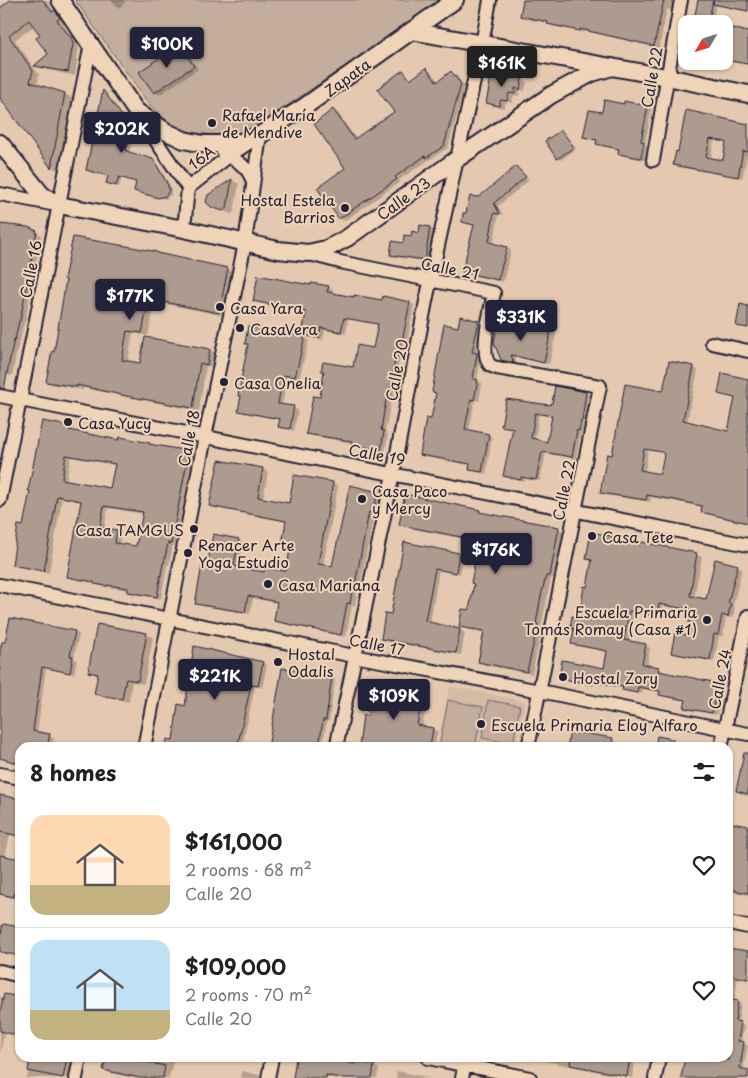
<!DOCTYPE html>
<html lang="en">
<head>
<meta charset="utf-8">
<style>
  body { margin:0; font-family:"Playpen Sans",sans-serif; background:#f6f6f6; color:#202124; height:100vh; display:flex; flex-direction:column; font-size:19px; white-space:nowrap }
  * { box-sizing:border-box; margin:0 }
  p { font-size:16px; color:#757577 }
  .icon { flex:none; width:28px; height:28px; fill:none; stroke:currentColor; stroke-width:2; stroke-linecap:round; stroke-linejoin:round }
  .map { position:relative; flex:1; overflow:hidden }
  .sheet { position:absolute; left:15px; top:742px; width:718px; height:320px; display:flex; flex-direction:column; background:#fff; border-radius:15px; box-shadow:0 1px 4px #0004 }
  .sheet>* { flex:none }
  .needle { width:32px; rotate:231deg }
  .fabs { position:absolute; left:678px; top:15px; display:grid; gap:10px }
  .fabs a { display:grid; place-items:center; width:55px; height:55px; border-radius:10px; background:#fff; box-shadow:0 1px 4px #0004; font-size:25px }
  .price { position:absolute; translate:-50% -42px; padding:0 11px; border-radius:5px; background:#22223b; color:#fff; font-size:16px; line-height:32px; filter:drop-shadow(0 1px 2px #0008) }
  .price::after { content:''; position:absolute; left:50%; top:30px; width:15px; height:11px; margin-left:-8px; background:inherit; clip-path:polygon(0 0,100% 0,50% 100%) }
  .price.on { background:#222; color:#fff }
  ul { padding:0; list-style:none }
  li { display:flex; align-items:center; gap:15px; height:125px; padding:0 15px }
  li+li { border-top:1px solid #e0e0e0 }
  li span { display:grid; place-items:center; flex:none; width:140px; height:100px; border-radius:15px; color:#555 }
  li>.icon { margin-inline-start:auto }
  span .icon { width:60px; height:60px; fill:#fffc; stroke-width:1 }
  li b { font-size:21px }
  h2 { display:flex; justify-content:space-between; align-items:center; height:60px; padding:0 15px; font-size:21px }
  .map>svg:first-child { display:block }
</style>
</head>
<body>
<div class="map">
<svg width="748" height="1078" viewBox="0 0 748 1078">
  <rect width="100%" height="100%" fill="#e4c9b0"/>
  <filter id="ink" filterUnits="userSpaceOnUse"><feTurbulence type="fractalNoise" baseFrequency=".02" numOctaves="2"/><feDisplacementMap in="SourceGraphic" scale="10" xChannelSelector="R" yChannelSelector="G"/><feConvolveMatrix kernelMatrix="1 2 1 2 8 2 1 2 1" color-interpolation-filters="sRGB"/></filter>
  <g filter="url(#ink)">
    <path fill="#d4bba6" d="M450,686L525,701L516,747L437,748Z"/>
    <path fill="#c3ad9c" stroke="#72686c" d="M75,0H442L259,125L231,136L193,133L180,129L165,120L149,104Z
      M448,700L483,707L475,747H439Z
      M488,700L520,706L513,744L482,738Z"/>
    <path fill="#0003" fill-rule="evenodd" d="M12,0H46L54,11L62,16L67,22L63,25L79,44L75,76L43,69L36,66L50,55L41,35L34,26L15,40L39,75L37,86L65,94L72,98L58,171L52,167L0,96V10Z
      M111,0H123L125,3L119,8Z
      M525,0H670L673,3L672,10L667,9L659,48L585,31V33L554,26L549,23L527,19L522,16Z
      M700,0H739L744,3L743,11L716,5L712,24H694Z
      M724,28L748,33V65L724,60Z
      M179,45L184,48L198,69L159,95L154,92Z
      M426,69L431,72L439,82L451,73L456,75L465,87L448,148L412,171L399,180L400,182L344,221L340,218L347,169L334,111L338,113L356,139L395,112L403,71L412,80Z
      M493,75L522,79L527,82L525,91L520,90L519,96L514,95L512,103L506,102L504,108L493,106L488,103Z
      M103,92L128,123L127,129L134,132L129,153L156,162L171,187V195L166,199L139,192L138,182L122,177L119,187L107,183L109,176Z
      M647,107L652,109L645,144L648,145L645,160L624,156L620,153V150L602,146L597,143L598,141L585,137L603,114Z
      M687,112L748,126V153L742,178L679,167L675,164L679,153ZM714,140L727,143L724,161L711,159Z
      M561,131L564,133L576,149L561,160L558,158Z
      M517,168L521,171L529,180L498,206L503,215L499,214L493,245L511,250L503,282L468,274L464,271L475,226L463,222L480,199Z
      M232,180L239,184L234,212L231,214L211,206L209,196Z
      M0,225L36,232L41,235L25,323H24L20,341H19L12,376L0,373Z
      M421,227L430,228L435,231L430,262L396,257L391,254L412,238L420,234Z
      M228,269L234,272L225,316L155,302L148,336L133,333L128,362L142,364L210,350L216,353L213,367L206,366L199,411L84,388L83,390L54,385L48,381L55,353L67,280Z
      M294,284L328,287L333,290L332,294L383,302L409,303L414,305L407,344L404,343L401,361L399,360L393,402H391L385,433L388,434L385,452L357,447L352,444L353,443L312,436L308,434L354,369L374,349L379,325L348,319L346,334L325,330L323,340L307,337L303,334L307,313L259,303L255,300Z
      M461,318L483,324L476,354L481,356L477,381L482,383L479,401L475,400L469,431L488,435L492,437L486,474L470,470L471,465L426,457L421,454L432,420L437,394L433,391L459,329Z
      M499,322L551,331L556,334L549,364L514,357L518,365L508,363L502,360Z
      M304,337L309,340L299,379L287,377L282,406L298,410L294,431L280,426L281,420L244,413L239,410L242,397L240,395Z
      M693,367L698,370L687,422L729,432L736,399L719,394L748,380V524L707,514L702,511L703,507L651,497L650,502L606,495L602,492L613,456L664,393ZM648,450L665,453L661,475L645,472Z
      M556,388L586,393L590,395L586,422H585L583,432H581L576,459L546,453L540,481L525,478V482L508,478L504,476L514,429L503,426L551,406ZM539,414L553,417L548,443L535,440Z
      M69,427L73,430V432L120,441L149,444L188,452L193,454L175,546L173,545L169,565H167L161,599L134,594L129,591V590L99,586L94,583L73,579L69,576L82,502L62,498L49,573L18,567L13,565L24,528ZM71,457L116,465L111,490L66,481ZM108,508L144,514L137,548L119,545L121,534L116,531L104,529Z
      M220,461L263,469L268,472L263,499L290,504L333,483L338,486L323,566L332,568L378,493L383,496L378,515L374,514L360,587L358,586L355,606L352,605L346,637L280,623L275,620L278,603L253,598L250,614L202,606L197,603L209,563L238,540L243,543L239,568L265,573H287L292,547L283,543L287,522L216,508L211,506Z
      M479,511L484,514L558,528L563,531L555,578H551L541,628L542,629L532,674L485,665L480,662L485,633L466,629L461,626L470,612L490,560L493,545L406,527L401,524Z
      M592,534L697,555L702,557L694,598L707,600L737,566L742,569L733,606L735,607L733,618L726,617L723,636H719L714,662L677,655L673,652L688,637L692,611L663,606L661,618L634,613L629,642L645,645L650,648L647,666L658,668L663,671L662,673L717,684L722,687L717,715L690,710L686,708L687,701L665,697L661,695V692L643,689L642,694L628,692L624,688L594,683V686L565,680L560,678L605,669L608,652L577,646L573,644L575,630L571,628L582,608L588,588L593,562L587,559Z
      M405,544L459,554L463,557L460,574L439,570L430,623L460,630L465,633L461,655L387,641L382,638L392,615Z
      M75,632L79,634L74,658L77,660L74,674L46,668L37,733L54,738L52,746L58,748H20V765L11,761L0,759V656Z
      M146,634L153,638L144,684L132,682L129,702L102,697L95,694L99,676L89,671Z
      M262,663L267,665L262,688L255,686L243,742L248,745L247,748H166L175,741L186,707Z
      M332,678L335,680L329,721H327L322,747L270,748Z
      M423,695L428,698L422,727L433,729L438,732L434,748H359L368,717Z
      M612,739L617,742L616,748H568Z
      M642,741L657,744L673,741L677,743L676,748H641Z
      M69,743L89,746L90,748H68Z
      M485,743L505,748H484Z
      M748,763V797L737,791Z
      M0,797L20,801V837L10,835L5,857L20,860V890L18,899L0,895Z
      M728,824L748,828V895L728,891Z
      M0,925L20,929V927V956L0,951Z
      M728,949L748,953V980L738,978L734,1001L741,1004L738,1023L744,1026L741,1043L748,1045L743,1070L748,1071V1078H682L685,1058H728Z
      M0,997L20,999V1042V1036L4,1033L0,1054Z
      M32,1058H74L68,1078H27Z
      M107,1058H174L169,1078H134L111,1073L104,1069Z
      M298,1058H313L357,1066L358,1063L374,1066L379,1069L377,1078H294Z
      M529,1058H635L632,1078Z
      M242,1071L259,1075L263,1078H241Z
      M397,1071L430,1078H396Z"/>
    <path fill="#ae9b8f" stroke="#22223b" fill-rule="evenodd" d="M10,0H43L52,12L55,10L60,18L57,20L72,39L73,44L68,72L34,66L48,54L36,38L40,35L29,20L9,36L33,71L30,82L65,93L51,168L0,98V8Z
      M523,0H664L654,46L580,29V31L547,24L548,22L520,16Z
      M698,0H713L708,24H693Z
      M714,0H748V11L713,4Z
      M724,26L748,32V64L724,60Z
      M179,44L194,66L154,93L139,72Z
      M426,68L437,82L451,71L461,84L444,146L426,158L425,156L395,177L397,179L339,219L317,188L345,168L314,124L333,109L354,139L394,112L377,89L403,70L410,80Z
      M492,73L522,78L520,90L515,88V94L509,93L507,101L501,100L499,106L486,103Z
      M103,90L125,120L124,127L131,129L126,151L153,159L168,185L169,190L166,196L158,198L134,191L136,182L119,177L116,186L106,183L108,176L86,170Z
      M604,100L624,104V101L648,106L641,141L644,142L641,158L618,154L619,149L596,144L597,140L583,137L589,110L602,112Z
      M686,110L748,124V152L743,151L738,177L673,165L676,151L678,152ZM710,139L726,142L723,160L706,157Z
      M561,130L574,147L557,159L545,141Z
      M516,166L526,177L494,203L500,214L494,213L489,242L507,247L498,280L462,272L474,225L462,222L463,213H466L470,196L479,197Z
      M232,179L227,208L223,211L211,207L206,202L208,195Z
      M0,224L28,227L37,231L20,321H19L15,340L14,339L4,389L0,388Z
      M420,225L430,227L425,260L390,255L392,241L403,243L404,235L411,236L412,231L419,233Z
      M73,237L132,247L157,252V253L228,268L219,313L149,299L142,333L127,331L122,360L140,363L145,337L210,349L207,365L200,363L193,408L126,396L77,385V387L46,382L52,351L54,352L66,280L64,279Z
      M258,275L294,282L311,285V283L329,286L327,292L354,297V295L382,300L383,296L410,302L402,342H400L397,359H395L389,401L386,400L381,430L384,431L381,450L351,445L352,441L306,434L313,396L320,397L324,371H321L323,362L353,367L357,345L373,348L378,324L344,318L341,332L321,328L319,338L302,335L306,312L253,301Z
      M740,304L748,306V328L736,326Z
      M460,316L479,321L472,352L477,353L473,379L478,380L474,400L471,399L465,429L489,434L482,472L469,470L470,464L420,455L426,418L431,419L436,393L432,392L444,324L458,327Z
      M498,320L551,330L544,363L511,355L514,363L501,360L494,343Z
      M248,326L305,336L295,377L283,375L278,404L294,406L290,429L278,427L280,419L238,411L241,396H238L248,344H245Z
      M669,361L694,366L683,420L728,431L735,398L718,394L722,373L748,379V523L701,512L702,506L675,500L647,495L646,500L600,493L607,454L612,455L625,384L663,391ZM644,449L662,452L664,454L660,474L640,470Z
      M555,386L586,392L582,421H581L579,431L577,430L572,457L542,452L536,480L521,477V480L503,476L513,428L501,426L506,399L550,405L551,403H552ZM535,413L552,416L547,442L531,438Z
      M42,421L69,426V430L119,440L120,437L150,443L149,444L189,451L171,544L168,543L164,563H163L157,597L128,592V588L107,585V586L94,584V582L67,577L81,501L57,496L44,571L12,565L18,525L23,526L30,491H28ZM66,455L115,464L110,488L62,479ZM104,506L143,512L136,546L115,543L117,530L100,527Z
      M219,460L263,468L258,497L289,503L294,475L333,482L318,564L332,566L350,485L378,492L373,513L369,512L355,585L353,584L350,604L347,603L341,635L274,621L277,602L248,596L245,612L195,604L203,560L208,561L213,534L239,539L234,566L264,572L265,568L286,571L291,545L282,544L286,521L209,506Z
      M405,494L480,510L479,512L559,527L550,576H546L541,596L536,624H538L527,672L478,662L484,631L459,627L462,609L469,610L474,584L471,583L476,556L489,559L492,543L399,525Z
      M591,532L697,553L690,596L706,599L715,559L738,565L728,603L731,604L728,617L722,615L718,635L714,634L710,660L671,653L675,633L687,635L691,610L659,604L657,616L629,611L624,640L646,644L642,664L659,667L658,671L718,683L712,713L684,708L686,700L659,695L660,691L638,687L637,693L622,690L623,687L590,681L589,684L559,678L562,660L604,668L607,651L571,644L574,629L570,628L572,616L576,617L578,606H581L584,586L587,587L592,560L586,559Z
      M404,542L459,553L456,573L435,569L425,621L460,629L456,653L381,639L385,613L391,614Z
      M10,618L75,631L70,656H73L70,673L42,667L33,731L50,734L47,748H20V764L0,758V650L2,642H5Z
      M97,624L147,633L138,681L126,679L122,699L94,694L98,674L88,672Z
      M194,646L263,662L258,686L251,685L237,748H165L167,739L173,740L178,704L185,706Z
      M282,668L332,676L326,720H323L319,746L314,745L313,748H268Z
      M373,684L423,694L417,725L433,728L430,748H359L363,715L367,716Z
      M570,731L613,738L611,748H567Z
      M657,736L673,739L672,748H655Z
      M744,753H748V794L736,791Z
      M0,795L20,799V836L0,832Z
      M728,822L748,826V893L728,889Z
      M0,855L20,859L14,897L0,894Z
      M3,924L20,927V956L0,952V939Z
      M728,948L748,951V979L728,975Z
      M4,994L20,997V1036L0,1031V1014Z
      M728,999L738,1001L735,1021L741,1022L738,1041L744,1042L740,1068L748,1070V1078H681L685,1058H716L728,1060L729,1035H728Z
      M30,1058H67L63,1078L28,1071Z
      M106,1058H127L165,1066L163,1078H140L103,1070Z
      M296,1058H320L356,1064L357,1062L374,1065L372,1078H339L326,1075V1078H293Z
      M571,1058H630L627,1076L570,1065Z"/>
    <g fill="none" stroke-linecap="round" stroke-linejoin="round">
      <defs>
        <path id="minor" d="M140,117L188,188L184,229
          M223,153C237,160 250,168 253,183
          M653,160L681,0
          M188,188L229,156L250,142
          M0,194L51,204
          M309,254L340,262L494,293C491,308 479,354 490,365C492,367 495,367 497,368L600,386L528,748
          M712,343L748,351
          M0,396L748,545
          M0,500L91,44
          M0,585L354,656L540,691L748,734
          M144,748L205,437L245,243L260,135
          M336,748L393,474L426,301L482,44L490,0
          M721,748L748,616
          M0,774L20,778
          M728,923L748,927
          M0,971L20,976
          M428,1058L530,1078
          M76,1078L80,1058
          M268,1078L272,1058
          M462,1078L466,1058
          M655,1078L659,1058"/>
        <path id="major" d="M60,0L136,111L167,132L184,140L203,144H221L241,142L260,135L304,107L455,0
          M411,31L667,77L748,94
          M0,143L42,195L59,205L184,229L278,250L308,253L326,249L347,238L457,159L551,95L592,73L612,67"/>
      </defs>
      <use href="#minor" stroke="#22223b" stroke-width="16"/>
      <use href="#major" stroke="#22223b" stroke-width="20"/>
      <use href="#minor" stroke="#f0d4b7" stroke-width="12"/>
      <use href="#major" stroke="#f0d4b7" stroke-width="16"/>
    </g>
  </g>
  <g fill="#22223b" stroke="#f0d4b7" stroke-width="2">
    <circle cx="212" cy="123" r="5"/>
    <circle cx="345" cy="208" r="5"/>
    <circle cx="220" cy="307" r="5"/>
    <circle cx="240" cy="328" r="5"/>
    <circle cx="224" cy="382" r="5"/>
    <circle cx="68" cy="422" r="5"/>
    <circle cx="362" cy="499" r="5"/>
    <circle cx="194" cy="529" r="5"/>
    <circle cx="592" cy="536" r="5"/>
    <circle cx="188" cy="553" r="5"/>
    <circle cx="268" cy="584" r="5"/>
    <circle cx="707" cy="620" r="5"/>
    <circle cx="278" cy="662" r="5"/>
    <circle cx="563" cy="677" r="5"/>
    <circle cx="481" cy="724" r="5"/>
  </g>
  <g text-anchor="middle" dominant-baseline="central" stroke-width="4" stroke-linejoin="round" paint-order="stroke">
    <g font-size="15" fill="#22223b" stroke="#f0d4b7">
      <text transform="translate(347 77) rotate(-36)">Zapata</text>
      <text transform="translate(651 77) rotate(-80)">Calle 22</text>
      <text transform="translate(201 157) rotate(-38)">16A</text>
      <text transform="translate(403 198) rotate(-36)">Calle 23</text>
      <text transform="translate(450 268) rotate(11)">Calle 21</text>
      <text transform="translate(30 269) rotate(-79)">Calle 16</text>
      <text transform="translate(396 370) rotate(-79)">Calle 20</text>
      <text transform="translate(188 438) rotate(-79)">Calle 18</text>
      <text transform="translate(377 454) rotate(11)">Calle 19</text>
      <text transform="translate(563 490) rotate(-79)">Calle 22</text>
      <text transform="translate(377 644) rotate(11)">Calle 17</text>
      <text transform="translate(719 679) rotate(-79)">Calle 24</text>
    </g>
    <g font-size="15" fill="#22223b" stroke="#f0d4b7" text-anchor="start">
      <text x="222" y="114">Rafael María<tspan x="222" dy="17">de Mendive</tspan></text>
      <text x="335" y="199" text-anchor="end">Hostal Estela<tspan x="335" dy="17">Barrios</tspan></text>
      <text x="230" y="307">Casa Yara</text>
      <text x="250" y="328">CasaVera</text>
      <text x="234" y="382">Casa Onelia</text>
      <text x="78" y="422">Casa Yucy</text>
      <text x="372" y="490">Casa Paco<tspan x="372" dy="17">y Mercy</tspan></text>
      <text x="184" y="529" text-anchor="end">Casa TAMGUS</text>
      <text x="602" y="536">Casa Tete</text>
      <text x="198" y="544">Renacer Arte<tspan x="198" dy="17">Yoga Estudio</tspan></text>
      <text x="278" y="584">Casa Mariana</text>
      <text x="697" y="611" text-anchor="end">Escuela Primaria<tspan x="697" dy="17">Tomás Romay (Casa #1)</tspan></text>
      <text x="288" y="653">Hostal<tspan x="288" dy="17">Odalis</tspan></text>
      <text x="573" y="677">Hostal Zory</text>
      <text x="491" y="724">Escuela Primaria Eloy Alfaro</text>
    </g>
  </g>
</svg>
<div class="fabs">
<a><svg class="needle" viewBox="-14 -14 28 28"><path d="M0-13l5 13h-10z" fill="#e53935"/><path d="M0 13l5-13h-10z" fill="#757577"/></svg></a>
</div>
<b class="price" style="left:167px;top:69px">$100K</b>
<b class="price on" style="left:502px;top:88px">$161K</b>
<b class="price" style="left:122px;top:154px">$202K</b>
<b class="price" style="left:130px;top:321px">$177K</b>
<b class="price" style="left:521px;top:342px">$331K</b>
<b class="price" style="left:496px;top:575px">$176K</b>
<b class="price" style="left:215px;top:701px">$221K</b>
<b class="price" style="left:394px;top:721px">$109K</b>
<section class="sheet">
<h2>8 homes<svg class="icon" aria-label="filters" viewBox="0 0 24 24"><path d="M4 7h16M4 17h16"/><circle cx="9" cy="7" r="2"/><circle cx="15" cy="17" r="2"/></svg></h2>
<ul>
<li><span style="background:linear-gradient(#ffd9b3 70%,#c2b280 0)"><svg class="icon" aria-label="home" viewBox="0 0 24 24"><path d="M3 11l9-7 9 7M6 9v11h12V9"/></svg></span><div><b>$161,000</b><p>2 rooms · 68 m²</p><p>Calle 20</p></div><svg class="icon" aria-label="heart" viewBox="0 0 24 24"><path d="M12 20l-8-8c-3-5 5-10 8-4 3-6 11-1 8 4z"/></svg></li>
<li><span style="background:linear-gradient(#bfe0f5 70%,#c2b280 0)"><svg class="icon" aria-label="home" viewBox="0 0 24 24"><path d="M3 11l9-7 9 7M6 9v11h12V9"/></svg></span><div><b>$109,000</b><p>2 rooms · 70 m²</p><p>Calle 20</p></div><svg class="icon" aria-label="heart" viewBox="0 0 24 24"><path d="M12 20l-8-8c-3-5 5-10 8-4 3-6 11-1 8 4z"/></svg></li>
</ul>
</section>
</div>
</body>
</html>
